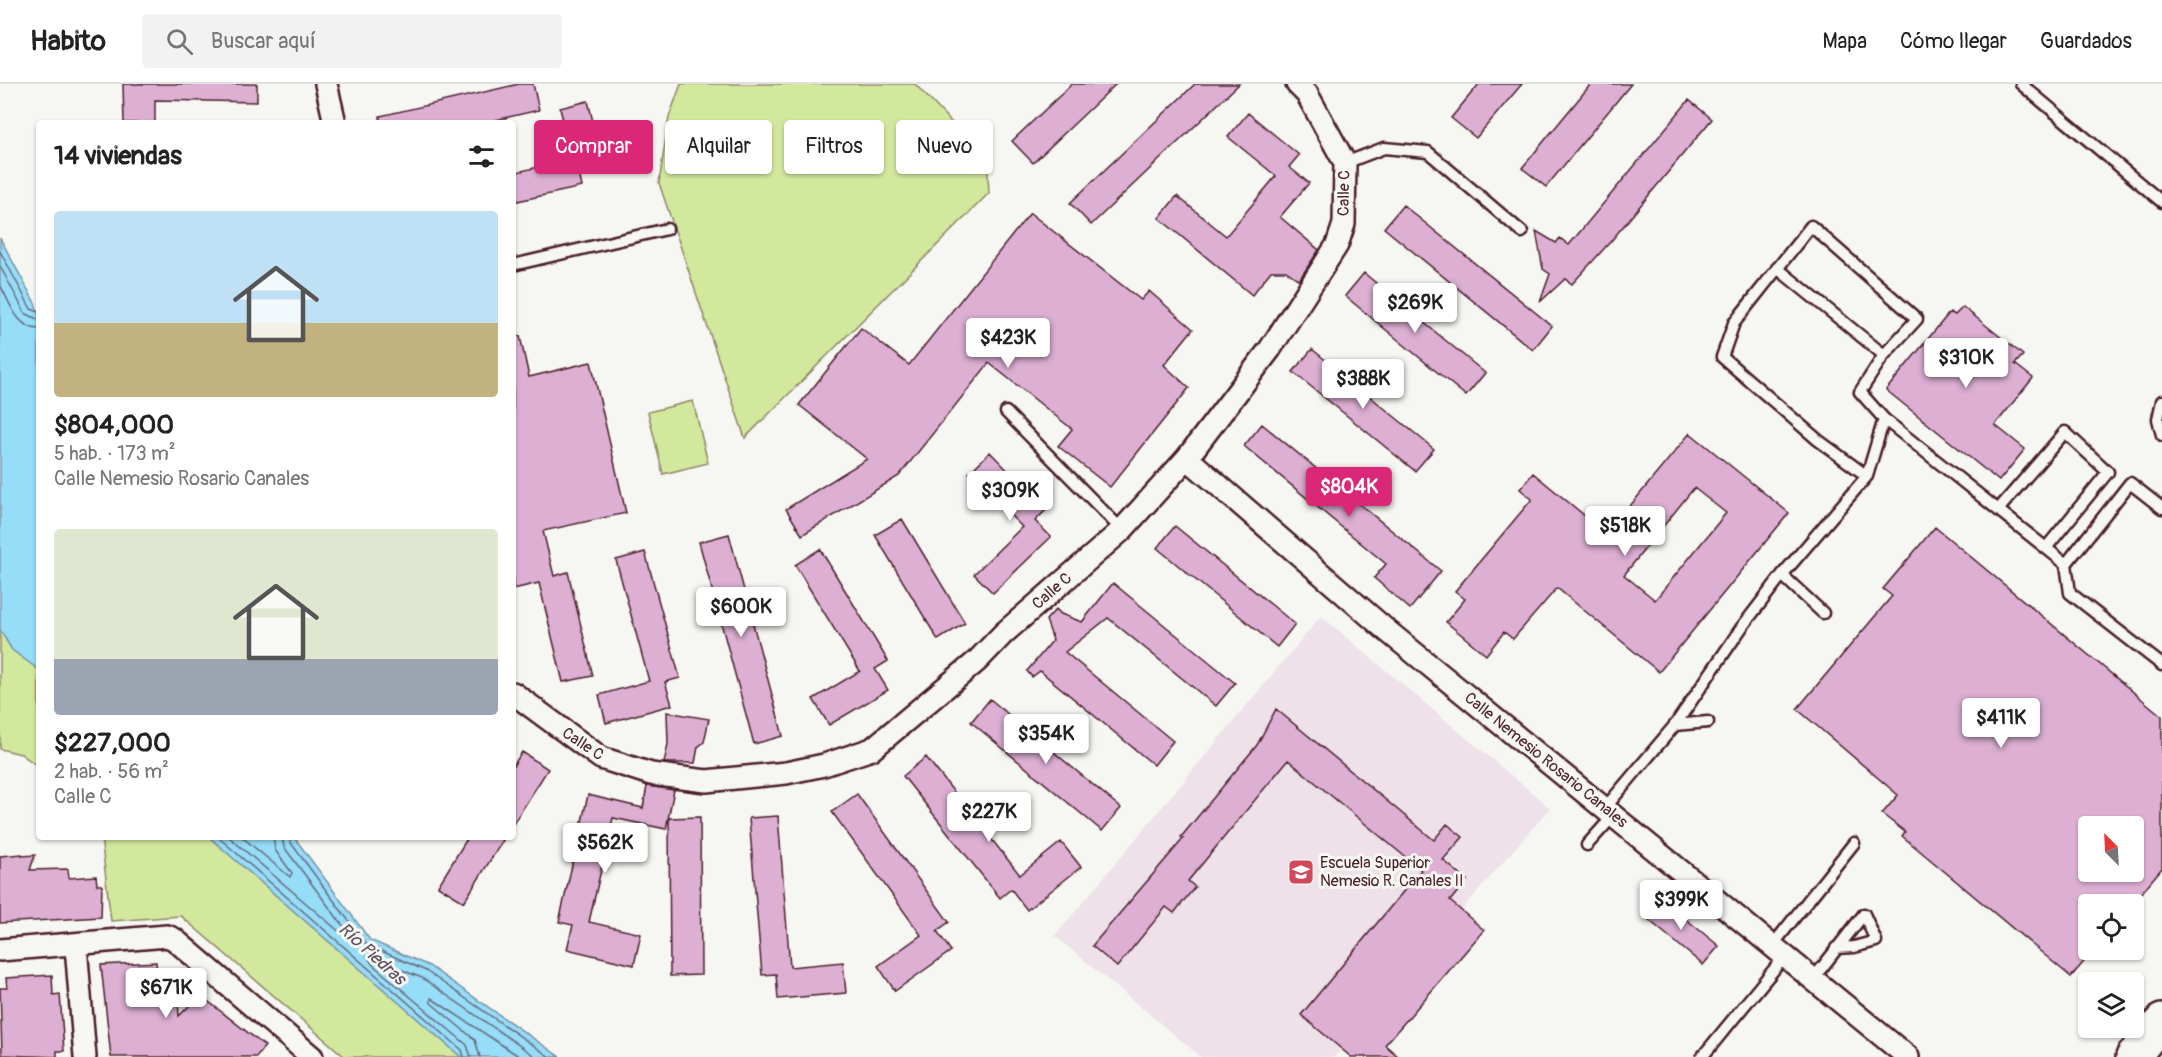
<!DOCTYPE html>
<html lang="es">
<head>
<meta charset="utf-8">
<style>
  body { margin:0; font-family:Pangolin,sans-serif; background:#f2f2f2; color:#222; height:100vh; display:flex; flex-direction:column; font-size:22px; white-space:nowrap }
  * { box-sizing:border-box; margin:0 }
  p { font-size:20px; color:#767676 }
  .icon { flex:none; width:33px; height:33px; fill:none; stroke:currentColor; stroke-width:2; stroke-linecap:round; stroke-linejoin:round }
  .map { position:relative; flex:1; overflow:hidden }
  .side { position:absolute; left:36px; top:36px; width:480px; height:720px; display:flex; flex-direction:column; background:#fff; border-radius:6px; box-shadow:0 2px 4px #0004 }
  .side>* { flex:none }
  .top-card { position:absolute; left:534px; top:36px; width:570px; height:54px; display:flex; gap:12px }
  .needle { width:39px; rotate:336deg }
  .fabs { position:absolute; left:2078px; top:732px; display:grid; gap:12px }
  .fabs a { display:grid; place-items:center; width:66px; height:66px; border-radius:6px; background:#fff; box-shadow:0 2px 4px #0004; font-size:30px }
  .price { position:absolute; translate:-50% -51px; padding:0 14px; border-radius:6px; background:#fff; color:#222; font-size:20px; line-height:39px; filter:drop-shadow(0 2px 3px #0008) }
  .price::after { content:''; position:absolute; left:50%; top:36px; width:18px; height:14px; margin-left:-9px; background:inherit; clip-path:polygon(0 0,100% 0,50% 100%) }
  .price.active { background:#db2777; color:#fff }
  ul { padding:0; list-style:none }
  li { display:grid; align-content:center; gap:12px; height:318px; padding:0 18px }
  li span { display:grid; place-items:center; height:186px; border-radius:6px; color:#555 }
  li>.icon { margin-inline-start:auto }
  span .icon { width:108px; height:108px; fill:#fffc; stroke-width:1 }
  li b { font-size:26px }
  h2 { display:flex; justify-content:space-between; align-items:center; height:72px; padding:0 18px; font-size:26px }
  .tag { padding:0 21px; border-radius:6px; background:#fff; box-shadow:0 2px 4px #0004; font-size:21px; line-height:54px }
  .tag.active { background:#db2777; color:#fff }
  header { display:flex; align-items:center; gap:36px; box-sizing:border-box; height:84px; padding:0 30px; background:#fff; border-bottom:2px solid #e0e0e0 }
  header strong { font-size:28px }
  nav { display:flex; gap:33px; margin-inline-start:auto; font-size:21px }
  .search { width:420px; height:54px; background:#f2f2f2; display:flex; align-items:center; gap:15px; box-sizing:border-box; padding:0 21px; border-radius:6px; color:#767676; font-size:22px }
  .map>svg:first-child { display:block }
</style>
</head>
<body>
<header>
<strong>Habito</strong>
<div class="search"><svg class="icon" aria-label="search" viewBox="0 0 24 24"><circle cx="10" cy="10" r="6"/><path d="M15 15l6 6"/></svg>Buscar aquí</div>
<nav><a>Mapa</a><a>Cómo llegar</a><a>Guardados</a></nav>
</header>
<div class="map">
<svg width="2162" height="973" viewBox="0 0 2162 973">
  <rect width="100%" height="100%" fill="#f6f6f2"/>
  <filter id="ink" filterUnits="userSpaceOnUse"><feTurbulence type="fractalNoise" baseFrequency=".0167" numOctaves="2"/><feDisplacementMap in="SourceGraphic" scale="12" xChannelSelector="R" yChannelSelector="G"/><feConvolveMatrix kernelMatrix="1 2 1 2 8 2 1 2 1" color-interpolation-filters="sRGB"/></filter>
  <g filter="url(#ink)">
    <path fill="#eee1e9" d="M1321,532L1550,724L1334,973H1201L1055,852Z"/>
    <path fill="#d2e89d" stroke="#8e8464" stroke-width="1.5" d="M681,0H915L987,76L989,109L745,354L659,99L669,33Z
      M693,317L708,379L663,390L648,328Z
      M0,546L39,586V683L21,670L0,665Z
      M101,753H209L468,973H345L181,832L111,837Z"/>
    <path fill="#96ddf8" stroke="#7891a6" stroke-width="1.5" d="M0,154L35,219L39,232V586L12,566L0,546Z
      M209,753H294L370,856L429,882L560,973H461Z"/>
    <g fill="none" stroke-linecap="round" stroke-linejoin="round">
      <path stroke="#686b7d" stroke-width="1.5" d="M0,167L31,225L39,228
        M0,182L25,229L39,236
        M0,201C10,218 16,244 39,245
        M218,753L462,966L464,973
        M229,753L349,856L350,851L284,763L282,753
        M242,753L290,793L292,789L275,766L273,753
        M289,753L291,759L366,860L426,887L550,973
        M471,973L467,961L373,881L367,872L422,894L536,973
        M480,973L475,956L431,919V914L520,973"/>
    </g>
    <path fill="#dcafd3" stroke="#4a1f2b" stroke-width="1.5" fill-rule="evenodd" d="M123,0H257V18L155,16V39H124Z
      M519,0H533L539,26L483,39H380V32Z
      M1072,0H1116L1033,79L1012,57Z
      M1195,0H1239L1091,141L1070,119Z
      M1479,0H1522L1476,54L1451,34Z
      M1591,0H1631L1546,103L1522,84Z
      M1689,16L1712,35L1611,157L1572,200L1565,195L1540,218L1550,190L1543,185L1536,147L1556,159L1560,154L1569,161Z
      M588,17L604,83L579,89L582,103L513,118V89L572,75L560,24Z
      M1248,29L1299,71L1289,83L1309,99L1280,133L1319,166L1299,196L1286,187H1271L1252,211L1159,134L1177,112L1226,152L1276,92L1228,53Z
      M1403,121L1552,242L1533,266L1384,144Z
      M1030,129L1141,216L1149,207L1193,245L1164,281L1189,304L1110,403L1058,362L1072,345L989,279L899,392L802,451L786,425L867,375L799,321L861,244L909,281Z
      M1364,189L1485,289L1466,312L1345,212Z
      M1963,223L2023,271L2015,280L2033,294L1995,341L2025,365L1999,397L1886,306L1950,228L1955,231Z
      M520,252L529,293L591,278L626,429L543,447L554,492L568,488L593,592L563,598L539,499L513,505V253Z
      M1312,265L1434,365L1415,387L1293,288Z
      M1262,340L1441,487L1410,525L1374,494L1386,480L1244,362Z
      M1690,349L1789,429L1659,588L1557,504L1513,555L1504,548L1486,571L1446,538L1465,515L1455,507L1532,415L1520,405L1533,389L1607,450ZM1694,404L1726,429L1655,516L1624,491Z
      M990,368L1046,426L1035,437L1051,453L993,509L974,490L1022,443L969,389Z
      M902,435L965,539L938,556L875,451Z
      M1175,442L1295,540L1277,563L1157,464Z
      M1935,443L2162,632V784L2132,820H2088V873L2071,893L1902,752L1905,748L1882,730L1898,711L1797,625L1892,512L1883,505ZM2088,742H2133V788H2088Z
      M729,450L783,652L754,660L699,458Z
      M820,465L888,577L875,585L888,606L829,641L813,615L860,587L795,481Z
      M645,468L680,594L665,598L672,621L606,639L599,611L649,597L616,476Z
      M1113,499L1235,599L1216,622L1108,534L1065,568L1173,657L1154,681L1040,587L1032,593L1027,587L1053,556L1046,536L1056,525L1061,530L1082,538Z
      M990,615L1121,724L1102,747L971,638Z
      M1276,625L1434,756L1447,740L1463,753L1443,776L1467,796L1450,817L1484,846L1385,961L1399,973H1351L1301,931L1421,786L1288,676L1188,797L1195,803L1174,829L1166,823L1117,883L1092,862L1183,755L1181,753L1257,661Z
      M667,628L709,635L704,658L698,663L695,679H664L668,660Z
      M522,668L548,685L513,740V682Z
      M926,673L1020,791L1061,758L1081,783L1027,826L1011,805L1000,814L903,692Z
      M647,702L674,706L666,745L613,734L589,838L641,850L634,881L567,865L573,841L559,838L588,711L643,724Z
      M857,710L949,838L937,847L951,867L895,907L878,882L921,851L832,728Z
      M778,732L790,883L843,878L846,909L778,915L776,890L762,891L749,734Z
      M700,733L701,891L670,892L669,734Z
      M468,753H505L464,818L438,802Z
      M22,770V772L35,771L30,786L68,785L69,794L96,792L97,801H102L101,833L0,839V772Z
      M1659,813L1719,862L1703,881L1644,832Z
      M156,878L157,888L176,887L179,932L200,911L265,962L256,973H111L101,881Z
      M52,891L53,911L60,910L64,967H57V973L2,971L0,904H7L6,894Z"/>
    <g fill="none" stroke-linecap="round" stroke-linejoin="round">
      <defs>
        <path id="service" d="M2021,0L2162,118
          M1345,79L1384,64L1428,68L1522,148
          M513,181L667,145
          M1777,184L1884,271L1860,308L1884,335
          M2162,317L2158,335L2162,351
          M1006,328L1122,446
          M1867,392L1818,356L1722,273L1734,239L1811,142L1917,235L1884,271
          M1998,426L2065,348L2108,388L2046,464
          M2066,480L2070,509L2162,581
          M1782,491L1823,529
          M1675,641L1708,638
          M1605,724L1675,641L1742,543L1782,491L1867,392L1884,335L2066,480L2130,399L2162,424
          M1587,761L1614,731
          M1772,862L1854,759
          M1813,895L1864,830L1876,857L1854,863L1836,864
          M1702,973L1785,872"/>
        <path id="minor" d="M326,0L335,39
          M1187,374L1385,545L1908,973
          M513,609L601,674L651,690L706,697L786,689L824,681L872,665L977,577L1004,549L1122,446L1187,374L1270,265L1337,161L1344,140L1345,79L1307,10L1297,0
          M76,862L85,973
          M0,866L167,852L174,855L312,973"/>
        <path id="primary" d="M2133,973L2162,937"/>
      </defs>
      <use href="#service" stroke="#4a1f2b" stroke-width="15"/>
      <use href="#minor" stroke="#4a1f2b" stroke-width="26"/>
      <use href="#primary" stroke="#4a1f2b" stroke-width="38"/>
      <use href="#service" stroke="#f6f6f2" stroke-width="10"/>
      <use href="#minor" stroke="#f6f6f2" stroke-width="21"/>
      <use href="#primary" stroke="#f6f6f2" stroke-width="33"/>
    </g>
  </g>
  <defs>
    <symbol id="school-square" viewBox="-11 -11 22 22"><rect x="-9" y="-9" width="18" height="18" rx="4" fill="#d1495b" stroke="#f6f6f2"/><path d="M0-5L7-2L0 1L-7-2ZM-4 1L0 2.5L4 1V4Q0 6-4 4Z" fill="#fff"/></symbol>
  </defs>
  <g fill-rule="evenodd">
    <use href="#school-square" x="1286" y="773" width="30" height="30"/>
  </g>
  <g text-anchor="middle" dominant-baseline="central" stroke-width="6" stroke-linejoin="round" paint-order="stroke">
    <g font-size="16" fill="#4a1f2b" stroke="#f6f6f2">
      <text transform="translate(1344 109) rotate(-89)">Calle C</text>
      <text transform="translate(1052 507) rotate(-41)">Calle C</text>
      <text transform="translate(583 660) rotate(33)">Calle C</text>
      <text transform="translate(1546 676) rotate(39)">Calle Nemesio Rosario Canales</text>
    </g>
    <g font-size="16" fill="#4a1f2b" stroke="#f6f6f2" text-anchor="start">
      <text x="1320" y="779">Escuela Superior<tspan x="1320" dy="18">Nemesio R. Canales II</tspan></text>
    </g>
    <g font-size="18" font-style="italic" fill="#5d4e5e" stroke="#f6f6f2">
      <text transform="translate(372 870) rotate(42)">Río Piedras</text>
    </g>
  </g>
</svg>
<div class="fabs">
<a><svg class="needle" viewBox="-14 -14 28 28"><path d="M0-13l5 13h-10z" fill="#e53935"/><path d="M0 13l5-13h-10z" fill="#767676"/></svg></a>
<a><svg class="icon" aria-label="locate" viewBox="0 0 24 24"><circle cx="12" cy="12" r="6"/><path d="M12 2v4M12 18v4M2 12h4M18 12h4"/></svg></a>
<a><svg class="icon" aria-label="layers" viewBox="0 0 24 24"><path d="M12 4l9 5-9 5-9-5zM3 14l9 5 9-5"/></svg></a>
</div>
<b class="price" style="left:1415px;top:250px">$269K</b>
<b class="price" style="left:1008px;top:285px">$423K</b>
<b class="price" style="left:1966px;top:305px">$310K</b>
<b class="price" style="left:1363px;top:326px">$388K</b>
<b class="price active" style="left:1349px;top:434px">$804K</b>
<b class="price" style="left:1010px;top:438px">$309K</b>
<b class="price" style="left:1625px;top:473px">$518K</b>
<b class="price" style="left:741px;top:554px">$600K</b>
<b class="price" style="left:2001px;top:665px">$411K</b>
<b class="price" style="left:1046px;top:681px">$354K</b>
<b class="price" style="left:989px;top:759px">$227K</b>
<b class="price" style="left:605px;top:790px">$562K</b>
<b class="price" style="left:1681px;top:847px">$399K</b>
<b class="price" style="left:166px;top:935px">$671K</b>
<div class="top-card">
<a class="tag active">Comprar</a>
<a class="tag">Alquilar</a>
<a class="tag">Filtros</a>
<a class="tag">Nuevo</a>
</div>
<section class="side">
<h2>14 viviendas<svg class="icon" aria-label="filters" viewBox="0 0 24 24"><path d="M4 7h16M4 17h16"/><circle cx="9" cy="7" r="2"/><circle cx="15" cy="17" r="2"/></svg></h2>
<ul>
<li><span style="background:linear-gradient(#bfe0f5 60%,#c2b280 0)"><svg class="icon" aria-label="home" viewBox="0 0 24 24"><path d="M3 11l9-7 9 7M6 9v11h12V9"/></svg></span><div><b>$804,000</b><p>5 hab. · 173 m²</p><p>Calle Nemesio Rosario Canales</p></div></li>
<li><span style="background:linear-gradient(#dfe7d0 70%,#9aa5b1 0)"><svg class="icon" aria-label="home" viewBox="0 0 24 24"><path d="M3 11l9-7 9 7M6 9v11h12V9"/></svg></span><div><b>$227,000</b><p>2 hab. · 56 m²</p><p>Calle C</p></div></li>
</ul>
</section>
</div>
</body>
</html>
